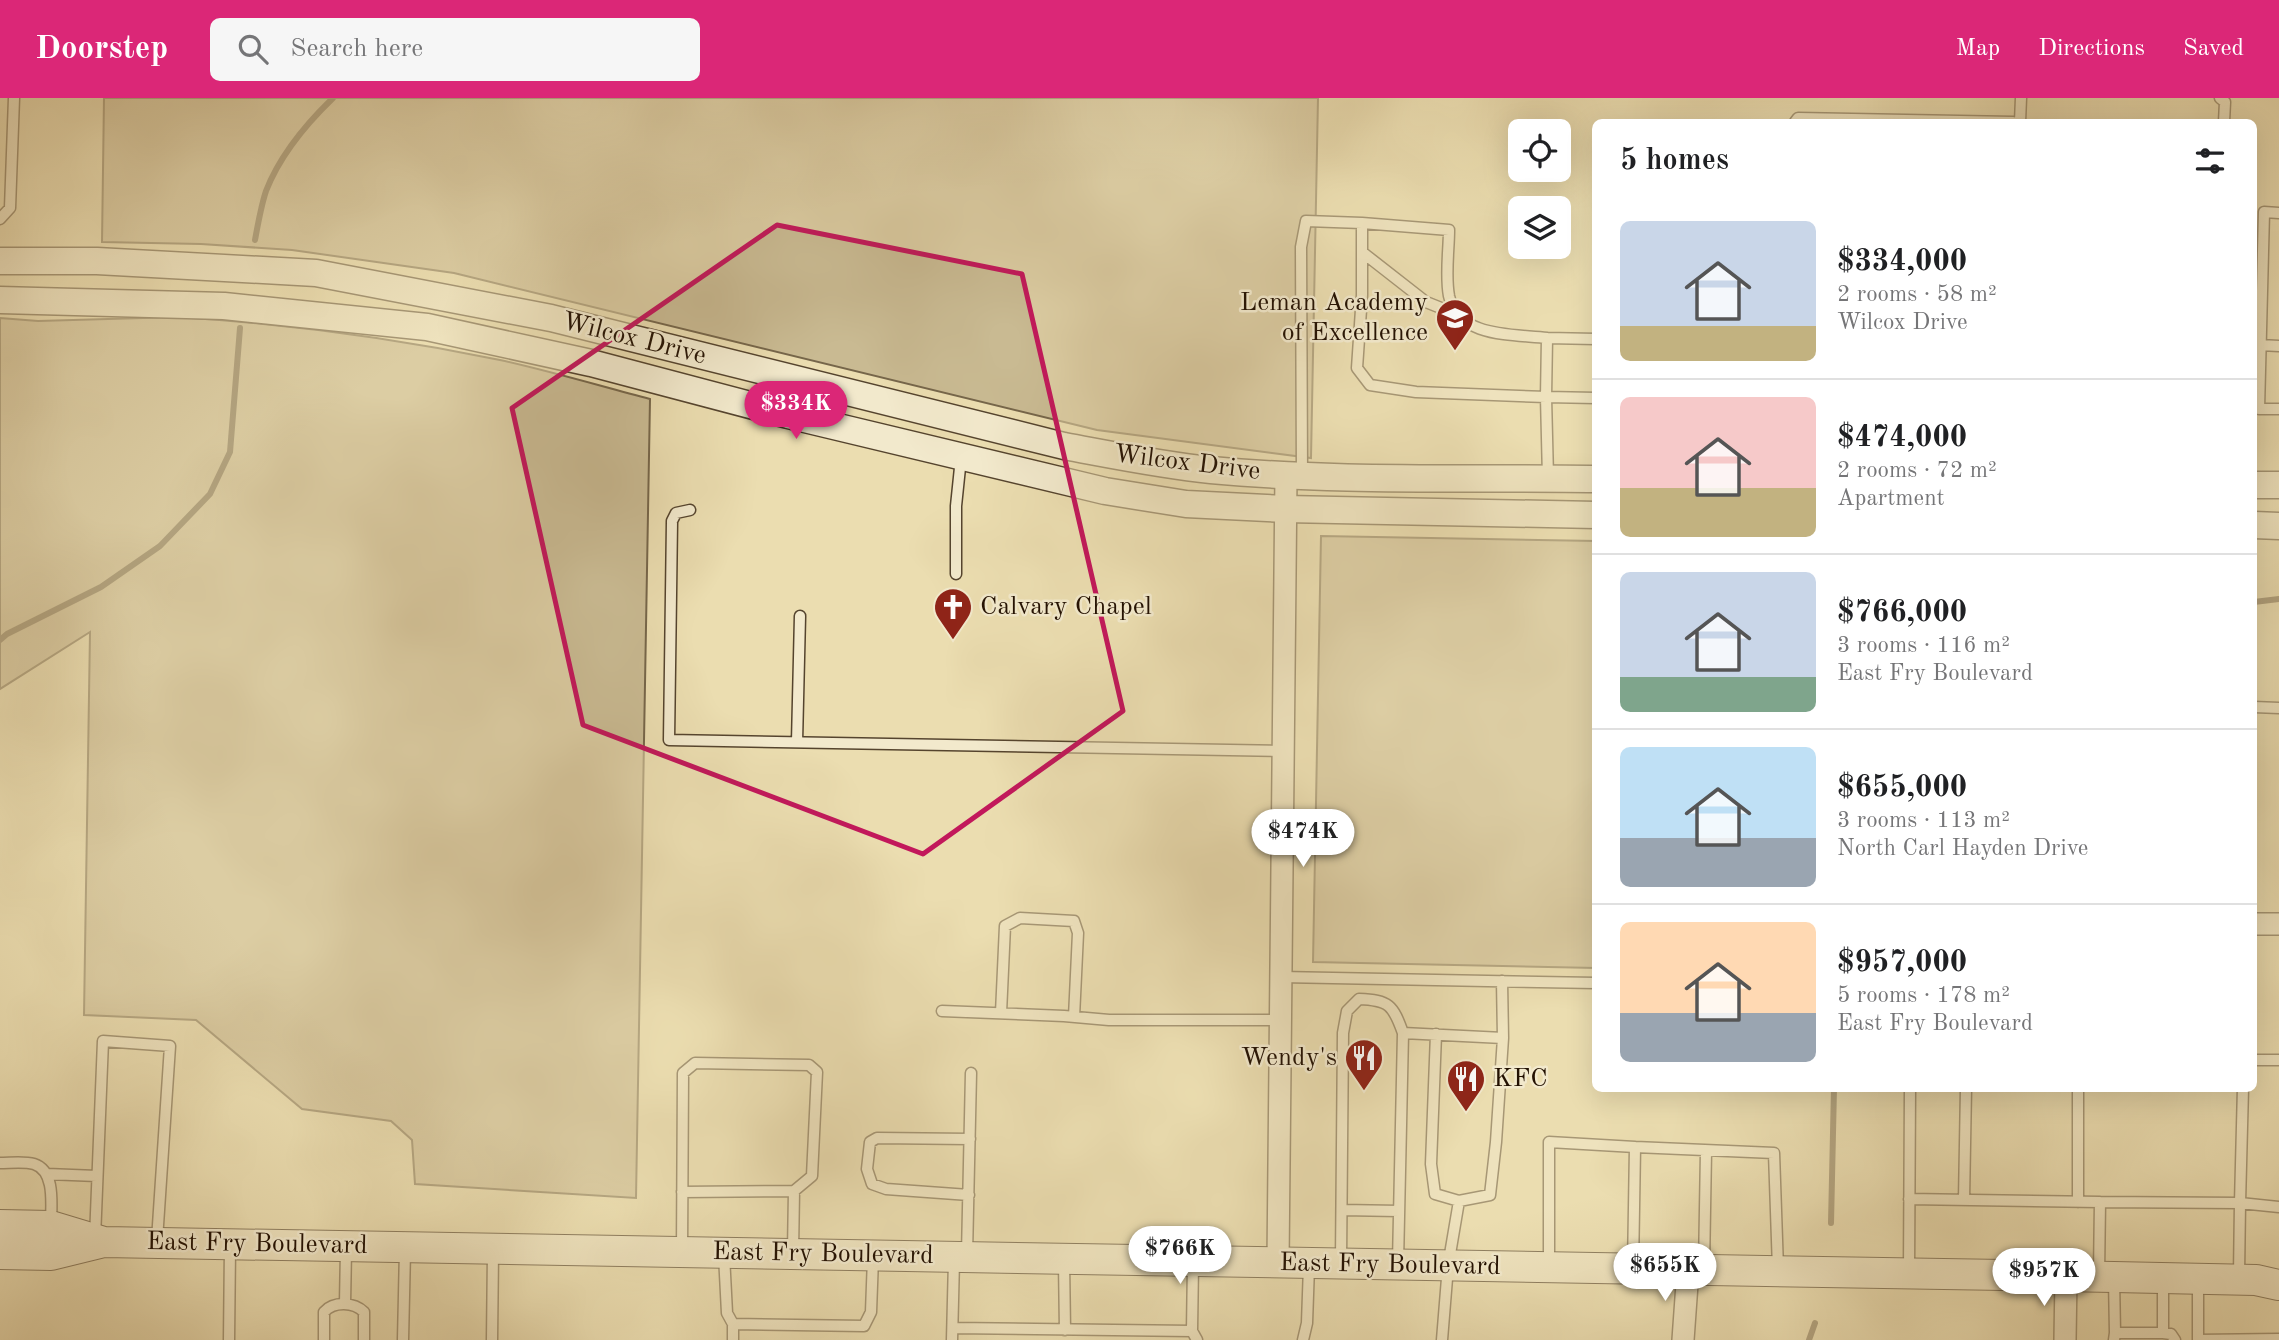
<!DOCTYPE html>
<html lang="en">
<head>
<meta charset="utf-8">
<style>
  body { margin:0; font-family:"Old Standard TT",serif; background:#f6f6f6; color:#202124; height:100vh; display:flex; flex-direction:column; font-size:26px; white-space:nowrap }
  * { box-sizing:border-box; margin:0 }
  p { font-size:23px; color:#757577 }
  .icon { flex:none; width:38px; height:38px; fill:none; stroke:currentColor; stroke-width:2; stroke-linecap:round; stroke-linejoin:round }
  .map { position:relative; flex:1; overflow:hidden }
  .panel { position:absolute; left:1592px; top:21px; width:665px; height:973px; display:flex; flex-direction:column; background:#fff; border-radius:10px; box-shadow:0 7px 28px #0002 }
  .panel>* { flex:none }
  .fabs { position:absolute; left:1508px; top:21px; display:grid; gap:14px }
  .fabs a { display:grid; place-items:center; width:63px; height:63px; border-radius:10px; background:#fff; box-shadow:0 7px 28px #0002; font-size:35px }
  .price { position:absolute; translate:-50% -60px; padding:0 16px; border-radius:24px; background:#fff; color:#222; font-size:23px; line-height:46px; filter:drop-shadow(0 2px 4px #0008) }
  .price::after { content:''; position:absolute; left:50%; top:42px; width:21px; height:16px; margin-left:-10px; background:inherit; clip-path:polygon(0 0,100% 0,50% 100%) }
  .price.on { background:#db2777; color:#fff }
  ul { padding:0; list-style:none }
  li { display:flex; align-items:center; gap:21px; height:175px; padding:0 28px }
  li+li { border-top:2px solid #e0e0e0 }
  li span { display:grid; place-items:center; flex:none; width:196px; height:140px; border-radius:10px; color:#555 }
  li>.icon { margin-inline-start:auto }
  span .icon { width:84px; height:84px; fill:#fffc; stroke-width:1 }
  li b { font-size:30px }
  h2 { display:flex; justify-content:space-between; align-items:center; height:84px; padding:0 28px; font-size:30px }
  header { display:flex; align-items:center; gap:42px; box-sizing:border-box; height:98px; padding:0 35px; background:#db2777; color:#fff }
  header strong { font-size:33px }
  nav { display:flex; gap:38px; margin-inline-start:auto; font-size:24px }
  .search { width:490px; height:63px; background:#f6f6f6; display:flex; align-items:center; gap:18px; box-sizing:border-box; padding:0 24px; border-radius:10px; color:#757577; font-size:26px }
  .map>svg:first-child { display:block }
</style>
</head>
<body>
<header>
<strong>Doorstep</strong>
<div class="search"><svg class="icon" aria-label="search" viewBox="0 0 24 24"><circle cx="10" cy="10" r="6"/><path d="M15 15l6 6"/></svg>Search here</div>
<nav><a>Map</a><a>Directions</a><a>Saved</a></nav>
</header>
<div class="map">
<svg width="2279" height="1242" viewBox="0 0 2279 1242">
  <rect width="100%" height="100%" fill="#ebddb0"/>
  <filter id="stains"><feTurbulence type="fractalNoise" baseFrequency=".00286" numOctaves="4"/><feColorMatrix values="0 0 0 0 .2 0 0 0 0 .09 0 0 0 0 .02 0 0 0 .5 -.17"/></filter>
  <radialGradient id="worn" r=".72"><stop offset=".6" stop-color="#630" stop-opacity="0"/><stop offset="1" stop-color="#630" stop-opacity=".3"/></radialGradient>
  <path fill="#c9ba92" stroke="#76664a" stroke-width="2" d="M104,0H1318L1311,360L1097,332L454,175L292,152L201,146L102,144Z
    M178,219C286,226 393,240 500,262C550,273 600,288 650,301L636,1100L415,1086L412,1042L391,1023L302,1011L196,922L84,917L90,534L0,591V220L38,223Z
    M1321,438L1596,443V870L1313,864Z"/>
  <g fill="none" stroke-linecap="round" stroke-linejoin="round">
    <path stroke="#726247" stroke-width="6" d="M255,142C258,126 261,108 266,93C280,57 306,26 333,0
      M2254,504L2279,501
      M0,542L7,536L101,489L160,448L210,396L230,354L240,230
      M1831,1125L1834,990
      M1809,1242L1815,1225"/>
    <defs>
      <path id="service" d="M2220,0L2225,4L2224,24
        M1795,24L1798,20L2013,24
        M2020,24L2021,0
        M2279,115L2264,114L2259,311H2279
        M0,121L10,110L14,0
        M1362,125L1449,132C1449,152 1445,177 1449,198C1458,240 1513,236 1547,240L1546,299L1596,300
        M1362,154L1426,204L1456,216
        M1547,240L1596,241
        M2260,247L2279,248
        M1302,378L1301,149L1306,123L1362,125V197L1357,270L1370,287L1416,294L1546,299L1548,380
        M690,412L676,415L672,423L669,642L1283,653
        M956,476V408L961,360
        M2254,609L2279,610
        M797,644L800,518
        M1281,879L1596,885
        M1502,883L1503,940
        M942,913L1064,918L1109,922H1280
        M1001,915L1005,828L1020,820L1074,823L1078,835L1074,919
        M1403,935L1503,940L1496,1044L1490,1097L1459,1103L1435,1096L1431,1066L1436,936
        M2254,962H2279
        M0,1065C10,1065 24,1063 34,1066C56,1073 51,1108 51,1126
        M47,1076L97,1078
        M682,1094L794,1093
        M969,1097L886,1091L872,1086L867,1071L870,1044L877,1040L970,1041
        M1909,1101L2100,1104
        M1964,1102L1966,990
        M2078,1104V990
        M1342,1112L1399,1113
        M95,1140L103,943L170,948L157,1142
        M682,1153L683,975L695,965L809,967L817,974L812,1078L794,1093L793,1153
        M967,1156L971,975
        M724,1157L727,1215L733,1226L864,1228L871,1214L873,1160
        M1341,1162L1343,935L1347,913L1359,901C1389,902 1393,907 1403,935L1398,1164
        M1064,1164L1065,1232
        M1193,1166L1192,1233L1197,1242
        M1549,1167V1044L1635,1049
        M1704,1169L1706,1053
        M1633,1170L1635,1049L1774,1055L1778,1171
        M1909,1173L1910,990
        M2099,1176L2100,1104L2240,1105L2243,990
        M2239,1178L2240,1105L2279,1109
        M2114,1181L2115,1235
        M2198,1182V1242L2279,1241
        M345,1206L346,1151
        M953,1230L1192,1233
        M2163,1235L2171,1236L2175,1242
        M229,1242L230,1149
        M324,1242V1214C334,1203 354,1204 364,1214V1242
        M403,1242L405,1152
        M492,1242L493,1154
        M733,1242V1226
        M952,1242L954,1162
        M1303,1242L1307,1225L1309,1168
        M1442,1242L1448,1168L1459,1103
        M2114,1242L2115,1235H2163V1183"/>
      <path id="minor" d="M2254,826H2279
        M1278,1164L1286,377
        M1683,1242L1688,1172
        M2065,1242L2066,1179"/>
      <path id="tertiary" d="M0,163H97L316,175L551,220L1064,348C1113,357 1161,367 1211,372C1339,384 1468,379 1596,381
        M0,202L224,208L427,229L591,265L788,317L1105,393L1186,406L1285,411L1596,417
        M2254,387H2279
        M2254,427L2279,428"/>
      <path id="secondary" d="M0,1127L51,1128L104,1144L2114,1179L2256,1182L2279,1187
        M0,1156L51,1157L104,1144"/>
    </defs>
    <use href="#service" stroke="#55442e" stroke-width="13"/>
    <use href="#minor" stroke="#55442e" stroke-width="24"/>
    <use href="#tertiary" stroke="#55442e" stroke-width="29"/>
    <use href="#secondary" stroke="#231102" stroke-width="32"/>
    <use href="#service" stroke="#f2e9cc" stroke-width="10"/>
    <use href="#minor" stroke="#f2e9cc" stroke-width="21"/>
    <use href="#tertiary" stroke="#f2e9cc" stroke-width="26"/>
    <use href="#secondary" stroke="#f2e9cc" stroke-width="30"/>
  </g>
  <path d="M0 0H2279V1242H0ZM777,127L1022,176L1123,613L923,756L583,627L512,310Z" fill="#ebddb0" fill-opacity=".55" fill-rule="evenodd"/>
  <path fill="none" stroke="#c2185b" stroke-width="5" stroke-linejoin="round" d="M777,127L1022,176L1123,613L923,756L583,627L512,310Z"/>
  <defs>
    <symbol id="school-pin" viewBox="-11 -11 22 30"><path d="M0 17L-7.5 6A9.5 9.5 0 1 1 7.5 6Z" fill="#8f2418" stroke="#f2e9cc"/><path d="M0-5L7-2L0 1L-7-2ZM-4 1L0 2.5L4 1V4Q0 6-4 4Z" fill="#fff"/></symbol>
    <symbol id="church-pin" viewBox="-11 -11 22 30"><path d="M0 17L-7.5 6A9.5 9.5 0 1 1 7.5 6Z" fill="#8f2418" stroke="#f2e9cc"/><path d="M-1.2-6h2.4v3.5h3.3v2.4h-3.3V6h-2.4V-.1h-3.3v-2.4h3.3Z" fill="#fff"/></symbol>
    <symbol id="restaurant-pin" viewBox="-11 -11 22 30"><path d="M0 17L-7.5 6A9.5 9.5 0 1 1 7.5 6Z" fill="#8f2418" stroke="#f2e9cc"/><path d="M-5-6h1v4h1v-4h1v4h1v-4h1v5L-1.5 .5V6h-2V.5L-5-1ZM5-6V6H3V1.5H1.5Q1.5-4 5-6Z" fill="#fff"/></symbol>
  </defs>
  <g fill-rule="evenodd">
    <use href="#school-pin" x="1433" y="198" width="44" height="60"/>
    <use href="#church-pin" x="931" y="487" width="44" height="60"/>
    <use href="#restaurant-pin" x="1342" y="938" width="44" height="60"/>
    <use href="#restaurant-pin" x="1444" y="959" width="44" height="60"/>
  </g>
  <g text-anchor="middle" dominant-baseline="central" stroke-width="5" stroke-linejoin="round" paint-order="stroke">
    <g font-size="26" fill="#231102" stroke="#f2e9cc" text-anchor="end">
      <text x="1428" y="205">Leman Academy<tspan x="1428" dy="30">of Excellence</tspan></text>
      <text x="980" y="509" text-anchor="start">Calvary Chapel</text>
      <text x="1337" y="960">Wendy's</text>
      <text x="1493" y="981" text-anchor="start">KFC</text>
    </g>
    <g font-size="26" fill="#231102" stroke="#f2e9cc">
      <text transform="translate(634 241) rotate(14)">Wilcox Drive</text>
      <text transform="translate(1187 365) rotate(7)">Wilcox Drive</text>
      <text transform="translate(257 1146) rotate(1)">East Fry Boulevard</text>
      <text transform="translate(823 1156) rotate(1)">East Fry Boulevard</text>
      <text transform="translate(1390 1167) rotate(1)">East Fry Boulevard</text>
    </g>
  </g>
  <rect width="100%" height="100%" filter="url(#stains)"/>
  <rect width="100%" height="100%" fill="url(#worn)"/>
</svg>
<div class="fabs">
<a><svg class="icon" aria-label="locate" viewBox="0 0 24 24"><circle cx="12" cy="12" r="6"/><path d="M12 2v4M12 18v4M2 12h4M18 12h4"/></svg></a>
<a><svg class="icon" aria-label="layers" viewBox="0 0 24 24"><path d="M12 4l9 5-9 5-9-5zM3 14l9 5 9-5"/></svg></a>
</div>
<b class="price on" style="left:796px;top:343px">$334K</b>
<b class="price" style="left:1303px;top:771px">$474K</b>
<b class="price" style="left:1180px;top:1188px">$766K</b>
<b class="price" style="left:1665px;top:1205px">$655K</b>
<b class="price" style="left:2044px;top:1210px">$957K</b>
<section class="panel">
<h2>5 homes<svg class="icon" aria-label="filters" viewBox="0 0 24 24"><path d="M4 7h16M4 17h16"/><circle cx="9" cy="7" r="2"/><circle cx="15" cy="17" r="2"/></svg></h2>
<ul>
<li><span style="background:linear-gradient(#c9d6e8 75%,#c2b280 0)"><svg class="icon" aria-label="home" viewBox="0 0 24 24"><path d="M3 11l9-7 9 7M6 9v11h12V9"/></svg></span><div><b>$334,000</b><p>2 rooms · 58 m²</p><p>Wilcox Drive</p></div></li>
<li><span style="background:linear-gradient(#f6c9c9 65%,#c2b280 0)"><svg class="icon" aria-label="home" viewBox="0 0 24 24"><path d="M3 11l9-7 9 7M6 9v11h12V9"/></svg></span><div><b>$474,000</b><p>2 rooms · 72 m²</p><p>Apartment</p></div></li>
<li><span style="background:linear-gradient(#c9d6e8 75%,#7fa58c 0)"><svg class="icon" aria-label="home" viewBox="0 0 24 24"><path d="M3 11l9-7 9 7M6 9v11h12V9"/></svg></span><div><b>$766,000</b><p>3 rooms · 116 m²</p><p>East Fry Boulevard</p></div></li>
<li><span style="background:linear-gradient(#bfe0f5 65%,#9aa5b1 0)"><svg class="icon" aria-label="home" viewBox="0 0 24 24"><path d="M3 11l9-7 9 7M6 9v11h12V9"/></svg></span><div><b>$655,000</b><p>3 rooms · 113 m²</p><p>North Carl Hayden Drive</p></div></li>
<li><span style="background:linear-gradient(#ffd9b3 65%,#9aa5b1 0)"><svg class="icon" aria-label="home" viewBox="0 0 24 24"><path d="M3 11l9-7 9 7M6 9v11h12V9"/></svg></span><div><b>$957,000</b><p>5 rooms · 178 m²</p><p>East Fry Boulevard</p></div></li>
</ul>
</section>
</div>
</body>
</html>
